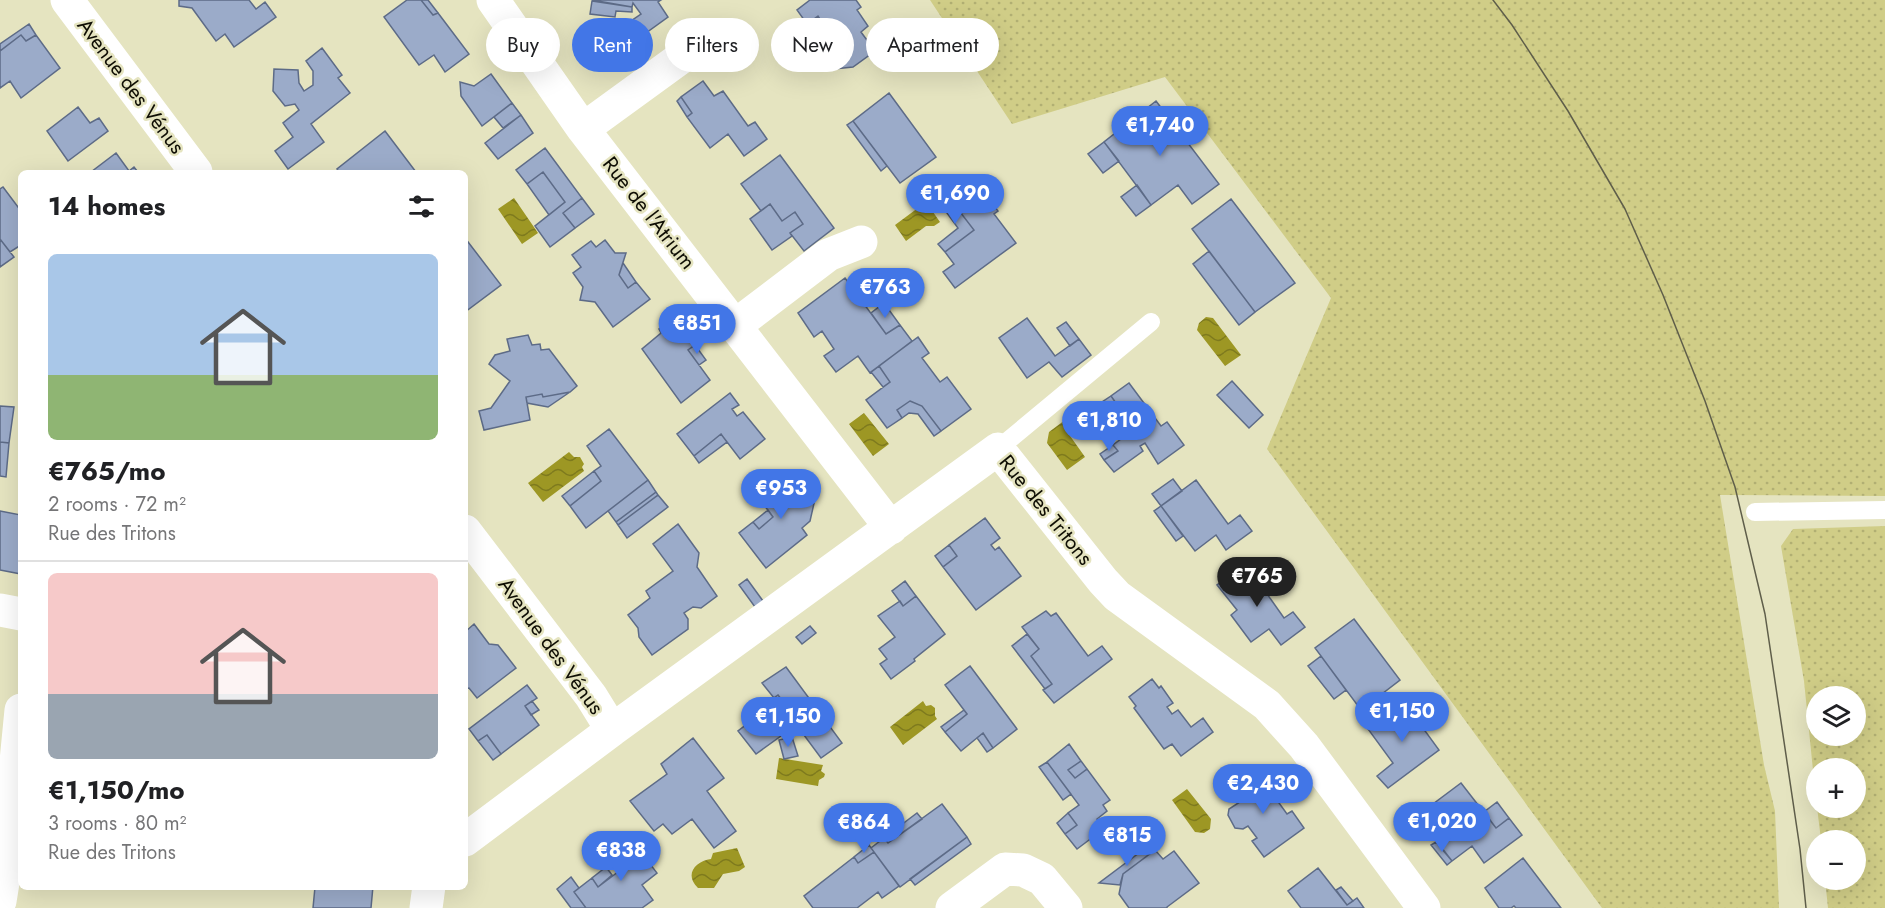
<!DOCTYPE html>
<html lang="en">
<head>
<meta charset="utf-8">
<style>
  body { margin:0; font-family:Jost,sans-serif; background:#f2f2f2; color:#202124; height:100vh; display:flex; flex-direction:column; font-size:22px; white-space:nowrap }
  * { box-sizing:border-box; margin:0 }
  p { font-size:20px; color:#757577 }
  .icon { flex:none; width:33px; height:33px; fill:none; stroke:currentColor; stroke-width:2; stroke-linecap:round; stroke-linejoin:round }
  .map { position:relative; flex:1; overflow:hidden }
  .details { position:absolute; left:18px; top:170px; width:450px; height:720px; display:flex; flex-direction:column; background:#fff; border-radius:9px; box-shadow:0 6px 24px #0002 }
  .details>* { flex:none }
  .top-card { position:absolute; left:486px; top:18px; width:570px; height:54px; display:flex; gap:12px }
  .buttons { position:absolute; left:1806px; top:686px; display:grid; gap:12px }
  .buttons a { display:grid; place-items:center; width:60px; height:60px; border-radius:50%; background:#fff; box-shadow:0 6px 24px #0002; font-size:30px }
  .price { position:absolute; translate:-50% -51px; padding:0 14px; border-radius:21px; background:#4276e7; color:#fff; font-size:20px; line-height:39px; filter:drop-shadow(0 2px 3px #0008) }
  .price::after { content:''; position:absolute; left:50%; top:36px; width:18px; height:14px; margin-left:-9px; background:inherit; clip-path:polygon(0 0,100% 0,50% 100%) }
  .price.selected { background:#222; color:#fff }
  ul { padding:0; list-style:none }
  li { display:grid; align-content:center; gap:12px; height:318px; padding:0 30px }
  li+li { border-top:2px solid #e0e0e0 }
  li span { display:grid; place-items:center; height:186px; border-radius:9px; color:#555 }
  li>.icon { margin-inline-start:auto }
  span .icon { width:108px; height:108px; fill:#fffc; stroke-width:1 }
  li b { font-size:26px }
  h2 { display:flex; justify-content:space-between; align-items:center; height:72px; padding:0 30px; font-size:26px }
  .tag { padding:0 21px; border-radius:27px; background:#fff; box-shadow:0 6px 24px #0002; font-size:21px; line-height:54px }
  .tag.selected { background:#4276e7; color:#fff }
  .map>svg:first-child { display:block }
</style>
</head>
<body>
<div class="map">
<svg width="1885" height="908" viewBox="0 0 1885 908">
  <defs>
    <pattern id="grass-dots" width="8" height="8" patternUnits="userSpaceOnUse" patternTransform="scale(1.5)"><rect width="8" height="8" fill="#d0cd87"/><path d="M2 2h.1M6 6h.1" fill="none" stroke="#b1af73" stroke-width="1.8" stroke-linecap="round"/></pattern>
    <pattern id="water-waves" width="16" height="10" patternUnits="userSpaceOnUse" patternTransform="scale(1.5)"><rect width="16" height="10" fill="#9d9724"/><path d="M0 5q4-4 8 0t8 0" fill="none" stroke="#7e7a1d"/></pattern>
  </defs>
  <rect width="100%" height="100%" fill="#e5e4c0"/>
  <path fill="url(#grass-dots)" fill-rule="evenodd" d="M930,0H1885V496L1720,495L1764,765L1775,811L1779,908H1602L1267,449L1331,298L1165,77L1012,124Z
    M1885,526V908H1828L1825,879H1856V840H1821L1817,807H1856V768H1816V800L1804,681L1781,546L1793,529ZM1816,696H1856V735H1816Z"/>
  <path fill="url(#water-waves)" d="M514,198L538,233L522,244L498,209Z
    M926,202L940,222L934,226H926L906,241L895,225Z
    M1206,317L1213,318L1241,355L1225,366L1197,330L1199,323Z
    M864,413L889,444L873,456L849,424Z
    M1065,420L1071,427L1068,433L1085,457L1067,470L1047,443L1049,432Z
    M569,452L574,457H580L584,464L582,467L584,471L543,502L528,483Z
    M923,701L926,706L931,705L935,708V716L937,719L903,745L890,727Z
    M779,758L823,765L821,771L825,774L824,777L819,780L818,786L776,779Z
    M1187,789L1211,819L1210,829L1204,833L1195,832L1172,800Z
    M737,848L745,867L739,871L723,874L714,888H698C684,875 695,861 711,859L713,853Z"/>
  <path fill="#9babc9" stroke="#5d6b87" stroke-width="1.5" d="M179,0H249L256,9L265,2L276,17L234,47L225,34L216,41L192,8L179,6Z
    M407,0H421L433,15L438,13L469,54L445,72L434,55L419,65L384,17Z
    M421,0H428L438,13L433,15Z
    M592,0H661L658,2L668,17L639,38L628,23L641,14L633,3L632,7Z
    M810,0H856L861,7L857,10L868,26L861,32L875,51L853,67L825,70L823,51L837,49V45L818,16L807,24L797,10Z
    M592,1L632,7V12L616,11L615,17L590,14Z
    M29,24L36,35L26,41L21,35L0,51V44Z
    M21,35L26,41L36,35L60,68L21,98L10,81L0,88V51Z
    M322,48L342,75L338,78L350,93L311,124L324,142L288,169L275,151L293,137L283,123L299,110L295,104L285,106L273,91L274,69L298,70L299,83L304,91L313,85V71L306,61Z
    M491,74L512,103L482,126L461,96L460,82L474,86Z
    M703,81L714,96L723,91L748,126L755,122L767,139L744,156L728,134L710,148L687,117L692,113L681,97Z
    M889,93L936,157L900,183L853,121Z
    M681,97L692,113L687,117L677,101Z
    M1156,101L1219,184L1192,204L1178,185L1151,205L1104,142Z
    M512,103L521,115L503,128L494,117Z
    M78,107L90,123L99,118L108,131L68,161L47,131Z
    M521,115L533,133L498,159L485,143Z
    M853,121L887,166L881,171L847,125Z
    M385,131L416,172H339L337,169Z
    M1104,142L1119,161L1103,173L1088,154Z
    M545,148L582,198L563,213L575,228L550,247L535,226L565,202L543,172L527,184L516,170Z
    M116,153L129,171L134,167L138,172H91Z
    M780,155L834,228L804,251L790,233L803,224L795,212L782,221L770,204L761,211L741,184Z
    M543,172L565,202L549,215L527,184Z
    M972,176L998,211L994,214L1016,243L955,288L943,272L954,264L945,252L974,230L947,195Z
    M1137,185L1151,205L1136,216L1121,197Z
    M3,187L21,211V245L10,252L0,239V189Z
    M947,195L974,230L945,252L938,244L958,228L939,202Z
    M582,198L594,214L575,228L563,213Z
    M1231,199L1295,283L1255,312L1192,229Z
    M770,204L782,221L795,212L803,224L790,233L792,236L772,250L750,219Z
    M465,238L501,285L465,312Z
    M0,239L14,257L0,267Z
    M605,240L615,253H626L619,275L628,288L636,282L650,299L613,327L595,302L580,300L583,287L573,273L581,267L572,255L591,241L596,247Z
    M1209,251L1255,312L1239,325L1193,264Z
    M623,263L636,282L628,288L619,275Z
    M845,278L886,334L900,325L912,341L870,373L858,356L836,372L824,356L834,349L822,331L814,337L798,313Z
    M884,303L900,325L886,334L871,313Z
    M674,318L695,345L688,350L710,380L681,403L642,349L661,333L659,329Z
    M1027,318L1055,356L1079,339L1091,355L1062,377L1049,362L1027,378L999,338Z
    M1066,322L1079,339L1070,346L1057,328Z
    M528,335L532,345L540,344L541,350L549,349L577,386L570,392L543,397L542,394L526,397L530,420L484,430L479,411L491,408L510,381L489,364L495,355L510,351L507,339Z
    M918,337L929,353L922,358L940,382L947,377L971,409L941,431L922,406L910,401L897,410L902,418L887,428L866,400L890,382L879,366Z
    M695,345L706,360L699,365L688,350Z
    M879,366L890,382L883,387L871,372Z
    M1232,381L1263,415L1249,428L1217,395Z
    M1129,383L1161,426L1167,422L1184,445L1158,464L1145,443L1140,446L1143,451L1114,472L1104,460L1118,451L1113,445L1129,433L1125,427L1130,423L1111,396Z
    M570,392L548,407L527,403L526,397L542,394L543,397Z
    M730,393L739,405L732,409L737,416L743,412L765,439L740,459L721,434L694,456L677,434Z
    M1111,396L1130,423L1122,429L1102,402Z
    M910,401L922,406L941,431L934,436L918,414L909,413L902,418L897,410Z
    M0,406L14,407L9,443L0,442Z
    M609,429L648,480L586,528L570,506L601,481L594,471L601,466L587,446Z
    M721,434L727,442L699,463L694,456Z
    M0,442L9,443L6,477L0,476Z
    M1113,445L1118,451L1104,460L1100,454Z
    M594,471L601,481L570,506L562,496Z
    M791,471L815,499L810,521L802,528L807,535L766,568L739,533L753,522L759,529L773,517L758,497Z
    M1173,479L1182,491L1161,506L1152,494Z
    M648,480L656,492L616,522L608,511Z
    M1196,480L1228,524L1240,515L1252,531L1226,550L1216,535L1195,551L1161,506Z
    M656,492L658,495L618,525L616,522Z
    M658,495L668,507L627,538L618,525Z
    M1161,506L1183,536L1176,541L1154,511Z
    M768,510L773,517L759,529L753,522Z
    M0,511L21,515V574L0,570Z
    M985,518L1000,538L991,545L995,550L999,547L1021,576L976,610L943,567L957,556L949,545Z
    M678,524L699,553L697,567L717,596L701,608L693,607L684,613L688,619V629L652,655L639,637L638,628L628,615L650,598L646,591L673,571L653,544Z
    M949,545L957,556L943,567L935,556Z
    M1246,564L1284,618L1293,612L1305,627L1281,645L1269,629L1251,642L1231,615L1237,610L1217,585Z
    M747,579L763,601L755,607L739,585Z
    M905,581L916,596L903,606L892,591Z
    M916,596L945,634L914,659L915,661L891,679L880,664L887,659L879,649L895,637L878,616L900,601L903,606Z
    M1046,611L1051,616L1056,613L1088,656L1102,646L1112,659L1054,703L1043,690L1052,684L1031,656L1039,649L1022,627Z
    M1354,619L1400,680L1361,710L1315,648Z
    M474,624L489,644L498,645L516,668L477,698L469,688L465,689V632Z
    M810,626L816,633L802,644L796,637Z
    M1027,634L1039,649L1031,656L1052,684L1045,689L1012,646Z
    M1321,656L1346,690L1334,699L1308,666Z
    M970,666L1017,729L993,748L983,733L961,751L945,732L967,714L945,685Z
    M786,667L842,743L821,758L801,731H788L756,754L738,731L764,711L775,712L785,704L778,695L774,698L762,683Z
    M1152,679L1159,688L1161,686L1173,703L1167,707L1172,714L1178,710L1191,727L1203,718L1213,732L1181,756L1172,744L1164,749L1134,708L1136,706L1129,697Z
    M527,685L537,698L525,706L539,725L501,754L487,735L478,741L469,729Z
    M1416,693L1436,721L1424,729L1404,702Z
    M778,695L785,704L775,712L768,702Z
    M532,701L539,710L531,715L525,706Z
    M1404,702L1439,750L1388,788L1377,776L1393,763L1368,729Z
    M964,710L967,714L945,732L941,727Z
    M983,733L993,748L987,752L977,738Z
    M487,735L501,754L493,760L478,741Z
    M792,737L798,756L784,759L779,740Z
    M693,738L724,778L707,791L736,831L714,848L692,819L672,834L663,824L654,831L630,801L667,774L661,764Z
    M1069,744L1081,761L1068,770L1075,778L1087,769L1110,800L1103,805L1107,811L1097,819L1105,828L1077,849L1065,834L1077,825L1068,813L1079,805L1047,762Z
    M1081,761L1087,769L1075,778L1068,770Z
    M1047,762L1071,794L1063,800L1039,767Z
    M1253,770L1269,789L1263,792L1268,799L1274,796L1287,814L1292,811L1304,828L1264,857L1252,841L1257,838L1248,826L1243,829L1235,828L1228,815L1229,809L1243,800L1233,786Z
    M1461,783L1496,828L1509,818L1522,835L1484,863L1472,846L1452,861L1417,816Z
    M1497,802L1509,818L1496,828L1484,812Z
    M942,804L967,837L900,887L871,848L884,838L888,843Z
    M917,813L922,819L888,843L884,838Z
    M1068,813L1077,825L1065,834L1057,823Z
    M628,835L657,873L642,885L653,900L642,908H586L574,892L592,878L598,887L627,865L614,847Z
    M967,837L971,844L915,885L910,879Z
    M1436,842L1452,861L1447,865L1431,845Z
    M1151,844L1155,850L1123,874L1120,885L1099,883Z
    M869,845L874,852L858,863L854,857Z
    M1155,850L1163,859L1174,851L1199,883L1167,907V908H1129L1119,894L1123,874Z
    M874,852L899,886L882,898L878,892L857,908H813L804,896L854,857L858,863Z
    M1523,858L1561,908H1516L1514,906L1511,908H1499L1485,888Z
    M606,867L612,875L598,887L592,878Z
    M1318,868L1347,905L1357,898L1364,908H1301L1288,891Z
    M571,877L579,888L574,892L586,908H571L557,889Z
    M343,886H373L371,908H313L315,887L340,889Z
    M1341,887L1353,901L1347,905L1336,890Z"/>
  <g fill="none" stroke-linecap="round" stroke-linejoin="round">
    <path stroke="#fff" stroke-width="18" d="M998,449L1151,322
      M1755,512L1885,510"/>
    <path stroke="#fff" stroke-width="33" d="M67,0L196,172
      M493,0L583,129L891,528
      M583,129L693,49L730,41
      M736,325L828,255L861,242
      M465,531L591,696L612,730L465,840
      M0,610L21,614
      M612,730L998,449L1103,581L1117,596L1267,705L1304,746L1424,908
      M0,901L6,864L21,710
      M426,908L429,886
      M952,908L1005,869L1023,870L1042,879L1066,908"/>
    <path stroke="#5f5e4a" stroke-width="1.5" d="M1493,0L1512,25L1568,111L1625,209L1663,295L1705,401L1735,487L1765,614L1800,849L1806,908"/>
  </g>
  <g text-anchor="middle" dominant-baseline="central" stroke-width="5" stroke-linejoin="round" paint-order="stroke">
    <g font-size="21" fill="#0f0e04" stroke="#e5e4c0">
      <text transform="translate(131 86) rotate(53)">Avenue des Vénus</text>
      <text transform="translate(649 213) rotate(52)">Rue de l'Atrium</text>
      <text transform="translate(1046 510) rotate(51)">Rue des Tritons</text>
      <text transform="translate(551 646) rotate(54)">Avenue des Vénus</text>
    </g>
  </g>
</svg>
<div class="buttons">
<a><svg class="icon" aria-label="layers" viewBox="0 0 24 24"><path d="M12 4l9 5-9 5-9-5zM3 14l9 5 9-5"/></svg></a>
<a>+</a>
<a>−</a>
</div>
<b class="price" style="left:1160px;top:157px">€1,740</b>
<b class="price" style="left:955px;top:225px">€1,690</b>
<b class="price" style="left:885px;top:319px">€763</b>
<b class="price" style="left:697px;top:355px">€851</b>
<b class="price" style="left:1109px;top:452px">€1,810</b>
<b class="price" style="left:781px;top:520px">€953</b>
<b class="price selected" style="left:1257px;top:608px">€765</b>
<b class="price" style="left:1402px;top:743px">€1,150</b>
<b class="price" style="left:788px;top:748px">€1,150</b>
<b class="price" style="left:1263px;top:815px">€2,430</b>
<b class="price" style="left:1442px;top:853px">€1,020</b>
<b class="price" style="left:864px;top:854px">€864</b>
<b class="price" style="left:1127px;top:867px">€815</b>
<b class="price" style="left:621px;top:882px">€838</b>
<div class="top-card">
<a class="tag">Buy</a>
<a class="tag selected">Rent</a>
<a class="tag">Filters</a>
<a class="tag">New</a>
<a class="tag">Apartment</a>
</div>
<section class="details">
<h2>14 homes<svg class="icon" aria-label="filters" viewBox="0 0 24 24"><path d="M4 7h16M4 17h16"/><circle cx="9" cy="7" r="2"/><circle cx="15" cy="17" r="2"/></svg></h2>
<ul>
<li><span style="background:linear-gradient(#a9c7e8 65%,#8fb573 0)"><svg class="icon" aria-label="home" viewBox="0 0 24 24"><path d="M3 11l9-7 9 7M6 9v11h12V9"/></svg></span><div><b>€765/mo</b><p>2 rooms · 72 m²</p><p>Rue des Tritons</p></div></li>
<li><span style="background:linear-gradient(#f6c9c9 65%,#9aa5b1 0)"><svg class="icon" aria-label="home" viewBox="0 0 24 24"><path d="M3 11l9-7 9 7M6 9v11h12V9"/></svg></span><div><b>€1,150/mo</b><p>3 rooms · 80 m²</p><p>Rue des Tritons</p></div></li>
</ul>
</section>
</div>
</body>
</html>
